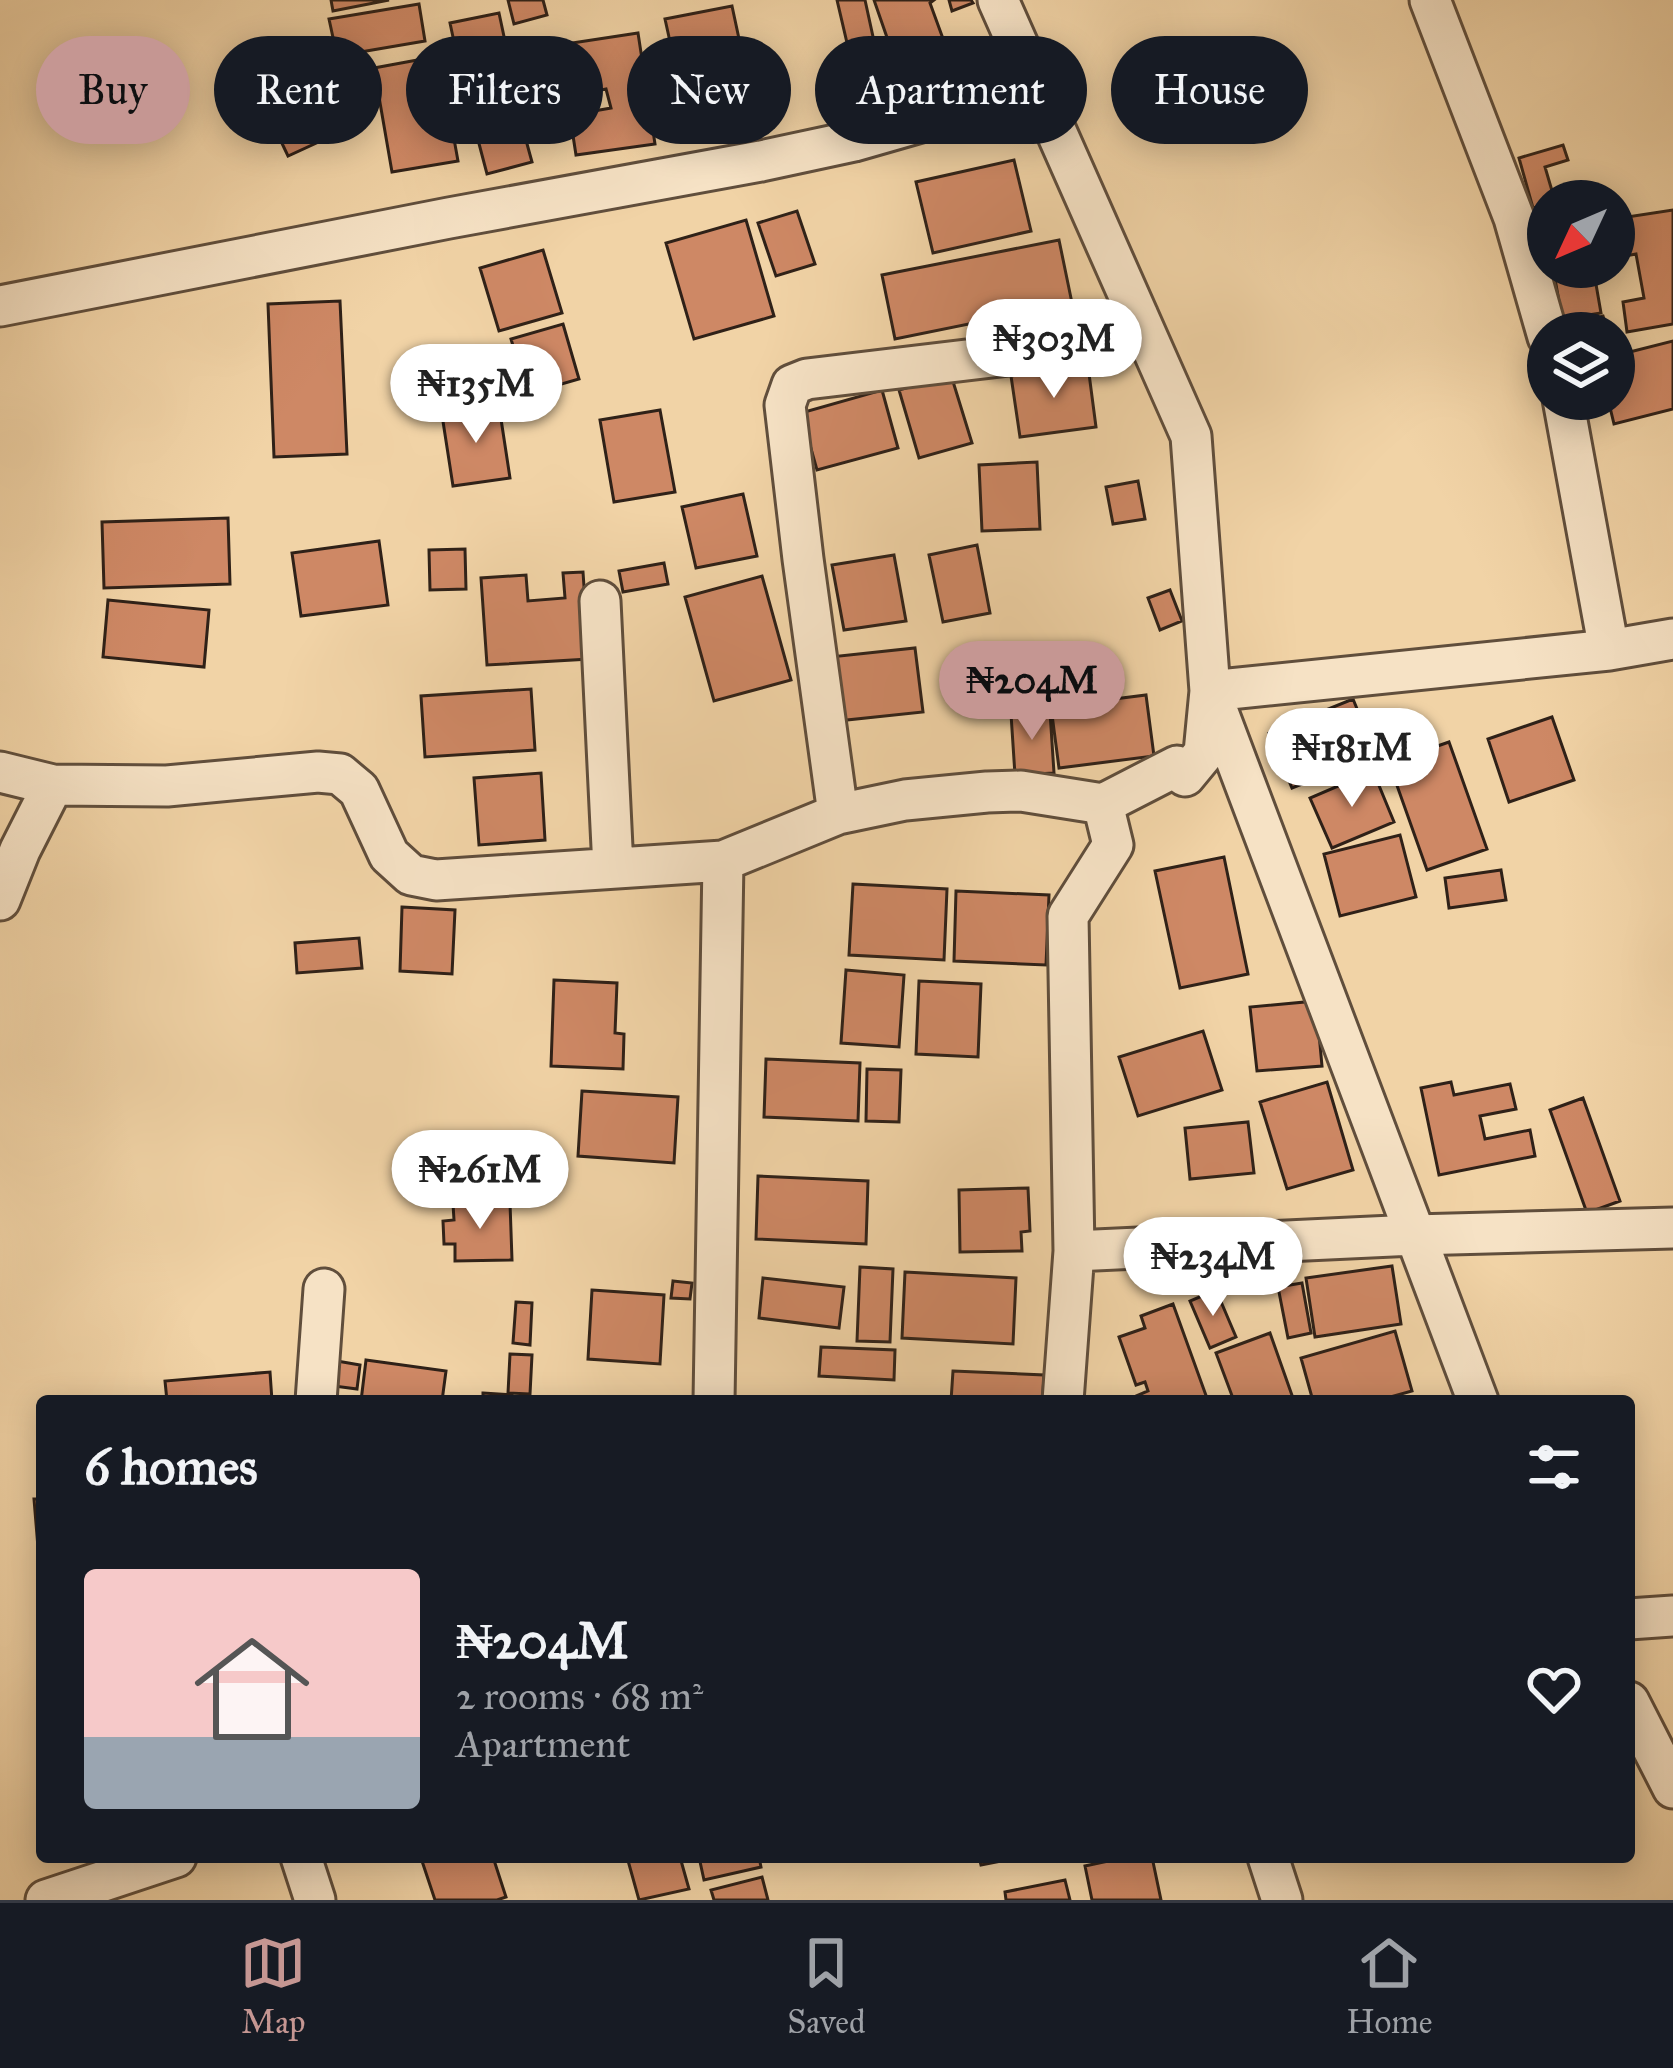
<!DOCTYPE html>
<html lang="en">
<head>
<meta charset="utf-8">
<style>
  body { margin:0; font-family:"IM FELL Great Primer",serif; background:#242831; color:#f1f3f6; height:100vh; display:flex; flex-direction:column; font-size:45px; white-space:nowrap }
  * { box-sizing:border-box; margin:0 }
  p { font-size:39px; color:#9ea1a6 }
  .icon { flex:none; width:66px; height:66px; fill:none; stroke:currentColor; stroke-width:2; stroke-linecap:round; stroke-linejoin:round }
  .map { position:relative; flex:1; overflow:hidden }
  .side { position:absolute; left:36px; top:1395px; width:1599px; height:468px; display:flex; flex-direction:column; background:#171b24; border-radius:12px; box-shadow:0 6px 30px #0003 }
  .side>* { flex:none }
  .guide { position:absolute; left:36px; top:36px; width:1602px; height:108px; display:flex; gap:24px }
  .needle { width:78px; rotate:226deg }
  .tools { position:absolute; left:1527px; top:180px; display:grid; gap:24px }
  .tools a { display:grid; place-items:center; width:108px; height:108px; border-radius:50%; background:#171b24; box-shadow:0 6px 30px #0003; font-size:60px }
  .price { position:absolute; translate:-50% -102px; padding:0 27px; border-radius:42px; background:#fff; color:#222; font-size:39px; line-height:78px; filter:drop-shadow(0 3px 6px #0008) }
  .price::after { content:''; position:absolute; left:50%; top:72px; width:36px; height:27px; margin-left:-18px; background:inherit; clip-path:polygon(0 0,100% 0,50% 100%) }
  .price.current { background:#c59692; color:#111 }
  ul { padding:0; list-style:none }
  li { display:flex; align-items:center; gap:36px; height:300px; padding:0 48px }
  li span { display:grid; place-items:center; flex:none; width:336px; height:240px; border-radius:12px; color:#555 }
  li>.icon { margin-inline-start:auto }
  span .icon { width:144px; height:144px; fill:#fffc; stroke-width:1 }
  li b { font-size:51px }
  h2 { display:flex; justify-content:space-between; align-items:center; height:144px; padding:0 48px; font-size:51px }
  .tag { padding:0 42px; border-radius:54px; background:#171b24; box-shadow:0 6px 30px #0003; font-size:42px; line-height:108px }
  .tag.current { background:#c59692; color:#111 }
  .menu { display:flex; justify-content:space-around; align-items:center; height:168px; border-top:3px solid #363941; background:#171b24; font-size:33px; color:#9ea1a6 }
  .menu a { display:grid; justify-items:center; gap:6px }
  .menu .current { color:#c59692 }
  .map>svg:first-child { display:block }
</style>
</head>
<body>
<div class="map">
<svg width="1673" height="1900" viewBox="0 0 1673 1900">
  <rect width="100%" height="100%" fill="#f1d3a6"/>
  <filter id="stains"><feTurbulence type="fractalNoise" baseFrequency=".00167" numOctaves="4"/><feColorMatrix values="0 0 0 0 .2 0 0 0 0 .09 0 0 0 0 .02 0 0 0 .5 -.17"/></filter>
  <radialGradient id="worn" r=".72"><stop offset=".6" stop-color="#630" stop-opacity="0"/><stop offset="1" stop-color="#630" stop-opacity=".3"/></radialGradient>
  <path fill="#ce8865" stroke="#2f2118" stroke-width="3" fill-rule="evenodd" d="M331,0H389L333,11Z
    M508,0H543L547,15L514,24Z
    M837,0H865L877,55L851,60Z
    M874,0H934L930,3L957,77L907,95Z
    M949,0H971L973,3L952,11Z
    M419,4L425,41L337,56L329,19Z
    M732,6L757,123L691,137L665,19Z
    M499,13L509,60L460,70L450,23Z
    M638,33L655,144L576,155L559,45ZM606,89L611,108L594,111L591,92Z
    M553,44L560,77L517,87L509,53Z
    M439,56L458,161L392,172L374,68Z
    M309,70L338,133L288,156L258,93Z
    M507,71L532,162L487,174L463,83Z
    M1563,145L1568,160L1545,167L1555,201H1548V204L1533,208L1519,158Z
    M1014,160L1031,231L933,253L916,182Z
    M1673,210V324L1627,332L1623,302L1644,298L1636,254L1614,258V219Z
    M797,211L815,264L776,276L758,223Z
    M746,220L774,316L694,339L666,243Z
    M1059,240L1072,303L895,339L882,275Z
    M543,250L562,313L499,331L480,268Z
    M1553,267H1593L1601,313L1562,319Z
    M340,301L347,454L274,457L268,304Z
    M1603,316L1608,333H1573L1571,325Z
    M563,324L579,379L527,394L511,339Z
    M1673,341V409L1614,424L1608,399H1614V356Z
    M1088,366L1096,427L1020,437L1011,376Z
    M951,375L972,443L919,458L899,390Z
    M882,390L898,448L817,470L801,413Z
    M499,406L510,478L453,486L442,415Z
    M660,410L675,492L614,502L600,420Z
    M1037,462L1040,529L982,531L979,465Z
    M1138,481L1145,519L1113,524L1106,487Z
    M743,494L757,556L696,568L682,507Z
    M228,518L230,584L104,588L102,522Z
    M379,541L388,605L301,616L292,553Z
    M977,545L990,613L943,622L929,555Z
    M465,549L466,589L430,590L429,550Z
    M894,555L906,621L844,630L832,565Z
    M664,563L668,584L623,592L619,571Z
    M583,572L589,659L487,665L481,578L526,575L528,601L565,598L563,573Z
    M762,576L791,680L714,701L685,597Z
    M1170,590L1182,621L1160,630L1148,598Z
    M108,600L209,610L204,667L103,657Z
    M915,648L923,712L837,721L830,657Z
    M531,689L535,750L425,757L421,696Z
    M1146,695L1154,756L1059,768L1051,707Z
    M1353,699L1364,726L1303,750L1315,779L1292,788L1269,733Z
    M1050,712L1054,773L1015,775L1011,714Z
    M1552,717L1574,780L1509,802L1488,739Z
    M1449,742L1487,849L1427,870L1389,763Z
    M1373,771L1394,822L1332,848L1310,798Z
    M541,773L545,840L479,845L474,778Z
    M1400,835L1416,897L1340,916L1324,854Z
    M1224,857L1248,974L1180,988L1155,871Z
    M1501,870L1506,900L1449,908L1445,878Z
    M853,884L947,889L944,960L849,955Z
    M956,891L1049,895L1046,965L954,961Z
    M402,907L455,910L452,974L400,971Z
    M359,938L362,968L297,973L295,943Z
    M846,970L904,975L899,1047L841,1043Z
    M554,980L617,983L615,1033L624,1034L623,1069L551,1066Z
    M919,981L981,984L978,1057L916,1054Z
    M1316,1001L1322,1066L1257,1071L1250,1007Z
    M1203,1031L1222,1090L1138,1116L1119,1057Z
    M766,1059L860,1063L858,1121L764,1117Z
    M867,1069L901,1070L899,1122L866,1121Z
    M1327,1082L1353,1170L1287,1189L1260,1102Z
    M1451,1082L1454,1095L1510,1084L1516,1109L1480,1116L1485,1139L1530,1130L1535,1156L1439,1175L1421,1088Z
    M582,1091L678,1097L674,1163L578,1156Z
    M1583,1098L1620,1201L1587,1213L1550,1110Z
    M1248,1122L1254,1173L1190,1179L1185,1128Z
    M758,1176L868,1181L866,1244L756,1239Z
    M1028,1188L1030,1231L1021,1232L1022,1251L960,1252L959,1190Z
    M510,1203L512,1260L455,1261V1244H444L443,1221L454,1220L453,1204Z
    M1392,1266L1401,1324L1315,1337L1306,1278Z
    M860,1267L893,1269L890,1342L857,1341Z
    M905,1272L1016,1278L1013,1344L902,1338Z
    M763,1278L844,1287L839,1328L759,1318Z
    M673,1281L692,1283L690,1299L671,1298Z
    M1302,1283L1311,1333L1288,1338L1278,1287Z
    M592,1290L664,1295L660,1364L588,1359Z
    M1216,1290L1236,1337L1210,1348L1190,1301Z
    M516,1302L532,1303L530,1345L513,1343Z
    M1173,1304L1208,1401H1138L1136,1396L1148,1391L1145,1382L1136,1385L1119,1337L1145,1328L1141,1316Z
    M1395,1331L1412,1391L1376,1401H1313L1301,1358Z
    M1270,1333L1294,1401H1234L1216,1353Z
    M821,1347L895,1350L894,1380L819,1376Z
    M510,1354L532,1355L530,1394L508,1393Z
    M366,1360L446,1371L442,1401H361Z
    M337,1361L360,1365L357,1389L334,1386Z
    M953,1371L1044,1375L1043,1392L1055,1393V1401H951Z
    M270,1372L272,1401H167L165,1381Z
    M483,1393L512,1395L511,1401H483Z
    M34,1499H42V1559L39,1560Z
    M425,1857H493L506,1897L497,1900H435L421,1858Z
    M627,1857H680L689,1889L639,1900Z
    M699,1857H759L761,1867L704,1880Z
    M979,1857H1021L981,1865Z
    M1127,1857H1152L1161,1900H1092L1085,1866Z
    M762,1877L768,1900H714L711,1890Z
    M1065,1880L1070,1900H1006L1005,1892Z"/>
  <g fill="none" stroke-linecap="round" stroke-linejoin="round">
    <defs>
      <path id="street" d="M998,0L1191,436L1210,691L1478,1401
        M1430,0L1514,218L1548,337
        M0,306L449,218L761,161L854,141L1039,88
        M1563,399L1609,650
        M600,601L613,868
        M0,772L53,785L167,786L318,772L340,774L359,790L389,855L411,875L436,880L723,861L838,814L905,800L987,792L1021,791L1103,804
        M838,814L803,559L785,405L792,385L807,379L1076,347L1138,316
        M0,900L20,850L53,785
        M1074,1251L1414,1235L1673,1228
        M316,1401L324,1289
        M714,1401L723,861
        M1063,1401L1074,1251L1068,916L1113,845L1103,804L1177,766L1185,776L1204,753L1210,691L1609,650L1673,639
        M1629,1619L1673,1616
        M1629,1702L1673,1788
        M301,1857L315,1900
        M1268,1857L1282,1900
        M46,1900L176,1857"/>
    </defs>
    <use href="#street" stroke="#604e3c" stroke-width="45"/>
    <use href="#street" stroke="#f6e2c5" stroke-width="39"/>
  </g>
  <rect width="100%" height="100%" filter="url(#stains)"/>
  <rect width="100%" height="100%" fill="url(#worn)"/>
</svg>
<div class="tools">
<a><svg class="needle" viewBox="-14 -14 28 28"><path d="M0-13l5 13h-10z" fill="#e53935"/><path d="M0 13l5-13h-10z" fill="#9ea1a6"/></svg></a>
<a><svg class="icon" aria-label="layers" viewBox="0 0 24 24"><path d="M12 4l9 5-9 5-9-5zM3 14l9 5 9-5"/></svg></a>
</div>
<b class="price" style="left:1054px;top:401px">₦303M</b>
<b class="price" style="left:476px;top:446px">₦135M</b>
<b class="price current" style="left:1032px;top:743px">₦204M</b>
<b class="price" style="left:1352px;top:810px">₦181M</b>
<b class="price" style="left:480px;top:1232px">₦261M</b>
<b class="price" style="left:1213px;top:1319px">₦234M</b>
<div class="guide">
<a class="tag current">Buy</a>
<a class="tag">Rent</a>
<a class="tag">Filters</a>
<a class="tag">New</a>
<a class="tag">Apartment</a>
<a class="tag">House</a>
</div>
<section class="side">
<h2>6 homes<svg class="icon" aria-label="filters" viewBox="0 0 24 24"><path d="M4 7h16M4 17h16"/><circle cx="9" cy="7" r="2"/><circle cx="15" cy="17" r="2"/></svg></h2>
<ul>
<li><span style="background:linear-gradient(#f6c9c9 70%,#9aa5b1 0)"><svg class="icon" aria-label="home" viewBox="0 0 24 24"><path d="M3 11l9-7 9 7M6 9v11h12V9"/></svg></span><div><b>₦204M</b><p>2 rooms · 68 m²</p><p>Apartment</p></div><svg class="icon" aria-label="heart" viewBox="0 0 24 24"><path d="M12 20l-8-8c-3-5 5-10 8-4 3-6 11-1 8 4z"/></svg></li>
</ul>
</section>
</div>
<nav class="menu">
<a class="current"><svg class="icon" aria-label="map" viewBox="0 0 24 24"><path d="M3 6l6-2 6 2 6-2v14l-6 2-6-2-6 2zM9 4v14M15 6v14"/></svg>Map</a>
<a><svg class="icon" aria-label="saved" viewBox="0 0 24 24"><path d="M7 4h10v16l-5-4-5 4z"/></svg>Saved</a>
<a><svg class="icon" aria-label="home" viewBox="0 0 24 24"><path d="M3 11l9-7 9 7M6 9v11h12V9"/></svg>Home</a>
</nav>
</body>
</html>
